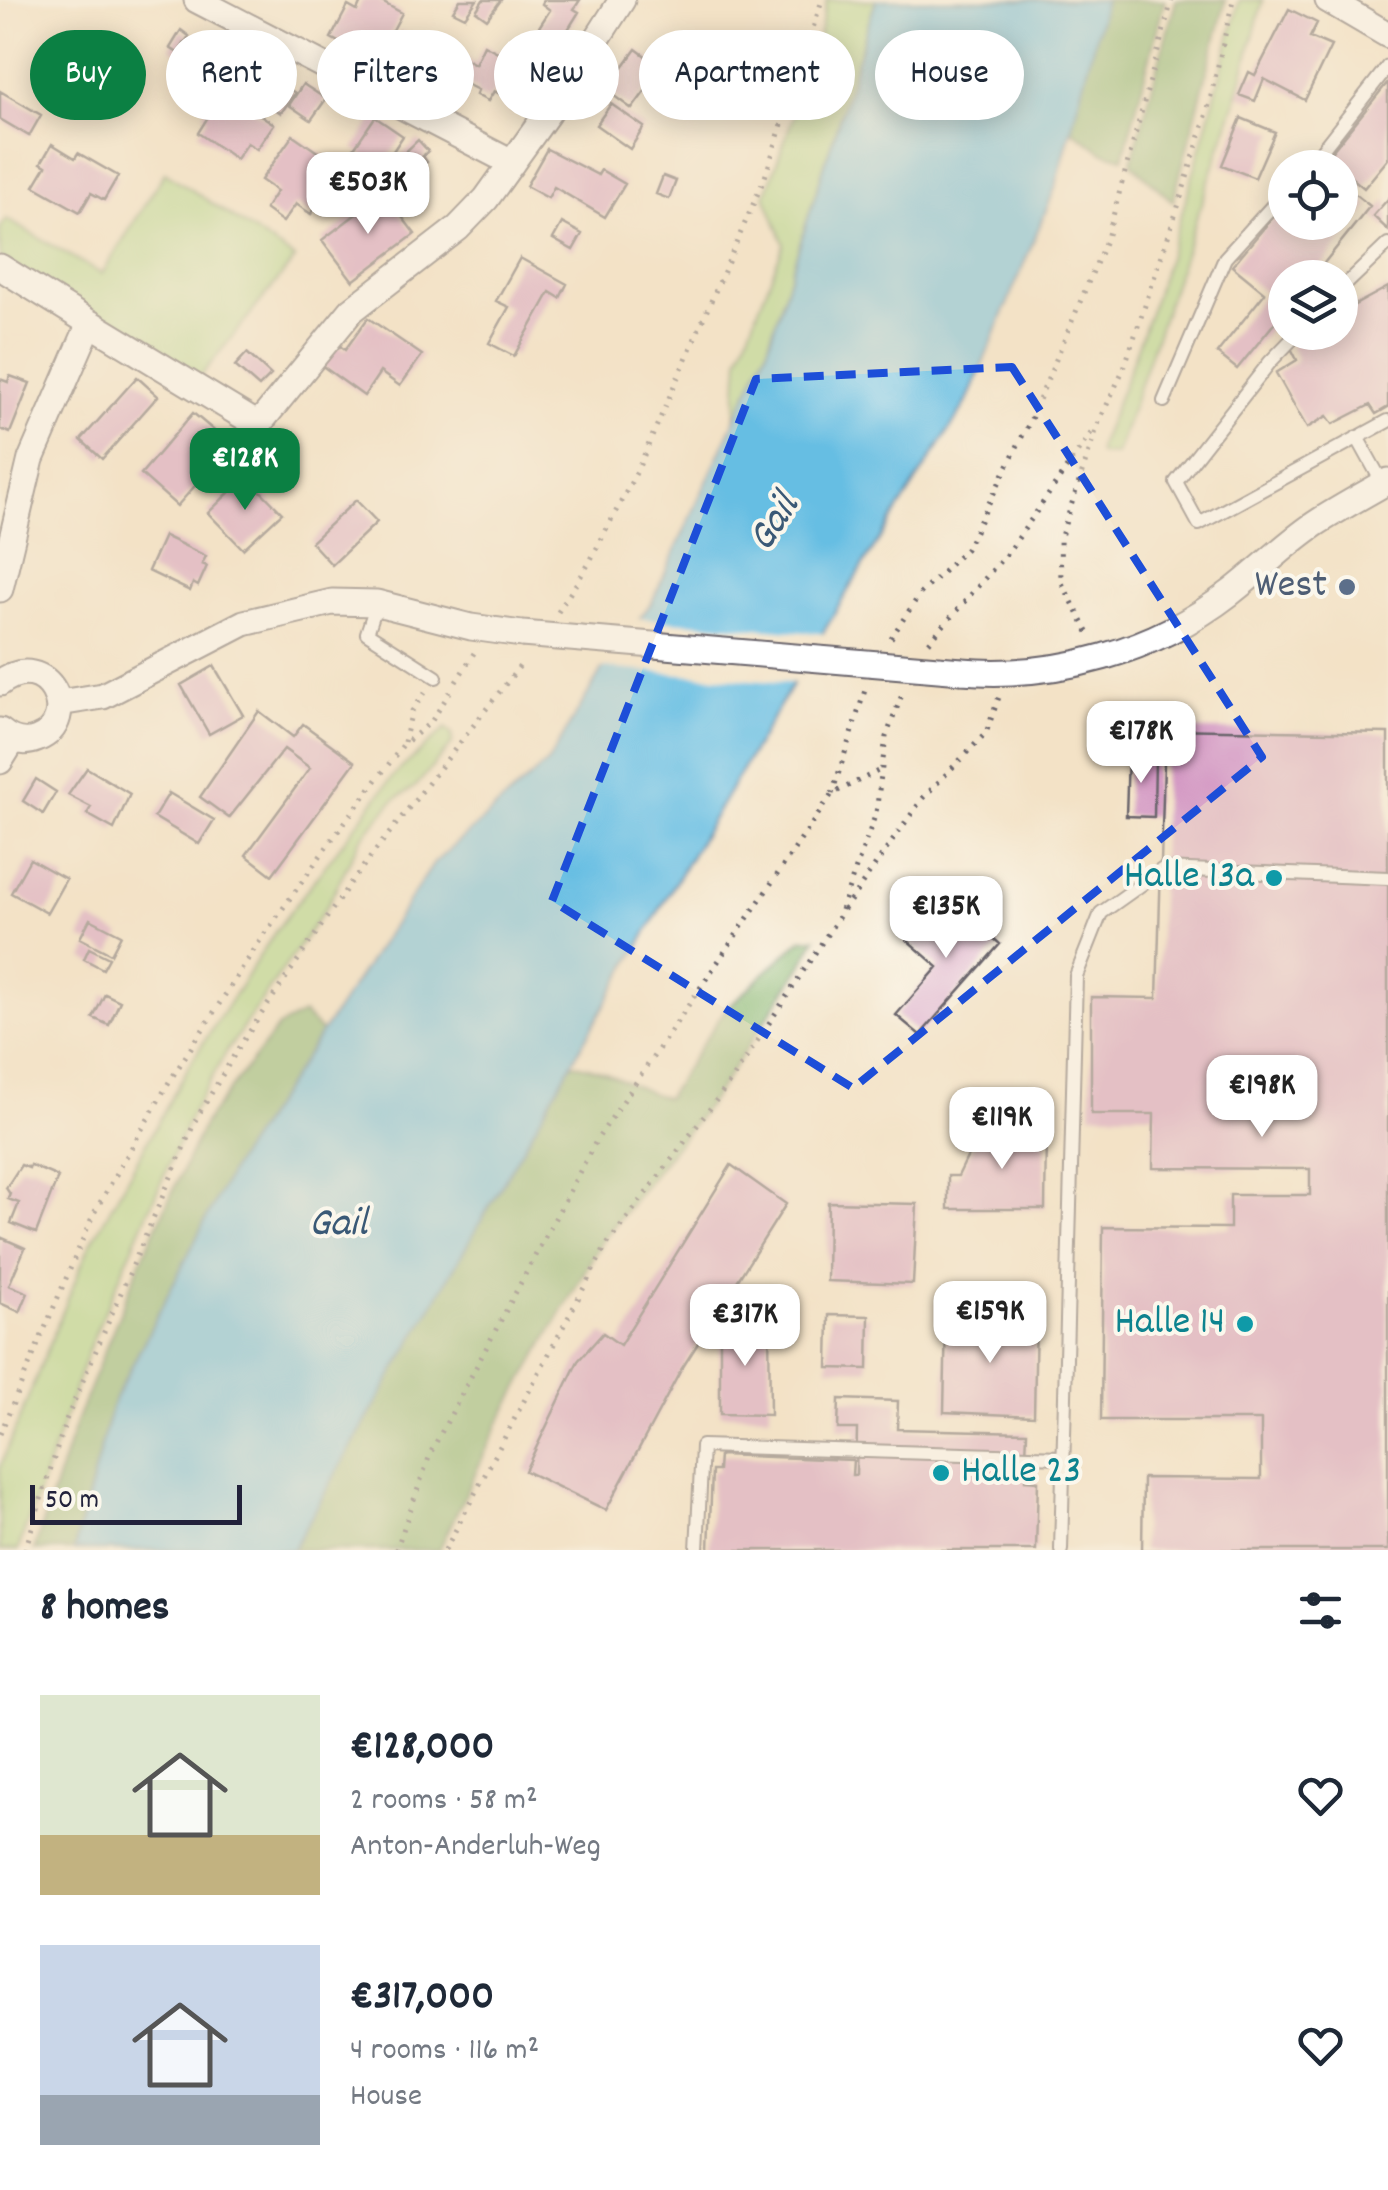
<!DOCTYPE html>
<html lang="en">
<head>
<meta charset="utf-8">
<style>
  body { margin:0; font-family:Dekko,sans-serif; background:#f6f6f7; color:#1f2937; height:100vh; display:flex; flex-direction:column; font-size:38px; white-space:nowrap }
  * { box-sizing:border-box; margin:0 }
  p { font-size:32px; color:#747a83 }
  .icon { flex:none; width:55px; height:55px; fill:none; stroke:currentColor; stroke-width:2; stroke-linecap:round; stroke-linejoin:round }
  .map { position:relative; height:1550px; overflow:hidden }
  .details { display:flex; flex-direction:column; background:#fff; flex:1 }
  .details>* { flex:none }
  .banner { position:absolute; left:30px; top:30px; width:1330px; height:90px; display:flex; gap:20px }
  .tools { position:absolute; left:1268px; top:150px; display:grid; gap:20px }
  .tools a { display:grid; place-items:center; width:90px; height:90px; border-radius:50%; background:#fff; box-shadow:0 5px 25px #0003; font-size:50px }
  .scale { position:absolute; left:30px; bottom:25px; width:212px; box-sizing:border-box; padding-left:10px; border:5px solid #22223b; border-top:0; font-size:28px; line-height:35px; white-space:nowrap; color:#22223b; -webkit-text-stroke:8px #fbf7ec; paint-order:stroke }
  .price { position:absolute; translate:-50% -85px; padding:0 22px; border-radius:20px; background:#fff; color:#222; font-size:32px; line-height:65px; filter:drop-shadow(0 2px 5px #0008) }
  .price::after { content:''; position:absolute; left:50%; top:60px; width:30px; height:22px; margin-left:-15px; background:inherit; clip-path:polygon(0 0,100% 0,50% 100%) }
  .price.selected { background:#0b8043; color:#fff }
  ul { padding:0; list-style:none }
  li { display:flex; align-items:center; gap:30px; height:250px; padding:0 40px }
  li span { display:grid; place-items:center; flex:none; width:280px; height:200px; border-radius:0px; color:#555 }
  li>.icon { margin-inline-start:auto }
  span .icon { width:120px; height:120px; fill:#fffc; stroke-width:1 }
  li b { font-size:42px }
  h2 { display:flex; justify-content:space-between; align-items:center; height:120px; padding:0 40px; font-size:42px }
  .pill { padding:0 35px; border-radius:45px; background:#fff; box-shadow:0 5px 25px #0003; font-size:35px; line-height:90px }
  .pill.selected { background:#0b8043; color:#fff }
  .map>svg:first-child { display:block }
</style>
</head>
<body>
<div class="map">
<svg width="1388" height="1550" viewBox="0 0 1388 1550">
  <rect width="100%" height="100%" fill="#fbf7ec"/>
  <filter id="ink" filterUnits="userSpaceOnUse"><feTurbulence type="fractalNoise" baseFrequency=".01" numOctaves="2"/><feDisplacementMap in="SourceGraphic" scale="20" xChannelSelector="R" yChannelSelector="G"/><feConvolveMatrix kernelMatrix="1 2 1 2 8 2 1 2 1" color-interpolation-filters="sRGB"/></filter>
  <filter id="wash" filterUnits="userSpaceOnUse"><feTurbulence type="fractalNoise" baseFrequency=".0048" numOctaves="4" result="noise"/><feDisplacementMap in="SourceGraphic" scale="40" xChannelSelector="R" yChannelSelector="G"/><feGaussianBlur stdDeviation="2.25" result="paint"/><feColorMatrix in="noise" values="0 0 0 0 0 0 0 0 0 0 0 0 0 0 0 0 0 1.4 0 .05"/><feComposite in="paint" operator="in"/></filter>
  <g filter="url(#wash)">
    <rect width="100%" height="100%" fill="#f3e2c6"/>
    <path fill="#a7d582" stroke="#647c5e" stroke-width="2.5" d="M827,0H876L768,347L735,420L739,358L784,244L765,196L814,58Z
      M1239,0H1263L1235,104L1116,455L1099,454V446C1159,302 1203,151 1239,0Z
      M165,172L295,259L199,378L0,258V228L6,219L102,274Z
      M446,728L452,734V744L416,786L393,801L360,840L328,904L227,1051L189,1118L91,1343L18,1550H0V1467L88,1249L194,1057L277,929L394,775Z"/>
    <path fill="#85b670" stroke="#546c56" stroke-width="2.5" d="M1105,0H1165L1123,158L1102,152L1071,129Z
      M1176,0H1226L1173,202L1131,163Z
      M816,938L801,967L714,1097L602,1241L500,1421L439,1550H292L571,1064C601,1065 634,1089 666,1098L724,1011L802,939Z
      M303,1014L322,1032L233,1167L112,1405L74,1550H34L77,1419L138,1267L204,1123L278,1027Z"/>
    <path fill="#66bee3" stroke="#44708f" stroke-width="2.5" d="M876,0H1105L1056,186L967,402L862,567L683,869L292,1550H74L112,1405L233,1166L434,863L548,762L606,663L652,602L768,347Z"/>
    <path fill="#f3e2c6" d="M633,618L828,634L798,684L597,667Z"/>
    <g id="blocks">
      <path fill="#d397c3" d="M362,0H378L402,13L376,62L331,38L348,6L357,11Z
        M460,0H477L465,17L453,11Z
        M483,0H501L487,19L476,11Z
        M544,0H580L574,9L579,12L561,41L539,27L550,10L542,4Z
        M1289,9L1317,23L1310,37L1331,46L1305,100L1264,79L1255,101L1239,95L1249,72L1255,75Z
        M181,30L189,36L178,53L170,48Z
        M400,31L418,40L401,72L383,62Z
        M484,45L547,77L534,101L519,94L515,102L494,91L488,101L476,95L478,90L456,79L458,64L466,59L475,64Z
        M636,49L662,68L632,109L606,90Z
        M279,71L290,78L285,86L295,93L281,113L260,99Z
        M1388,82V159L1364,188L1340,168L1342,165L1329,155Z
        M303,84L326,99L311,120L289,105Z
        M220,88L274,124L257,149L247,143L236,159L198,133L208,117L203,114Z
        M0,91L41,115L29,136L0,119Z
        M611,104L644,127L630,149L596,125Z
        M375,117L403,136L382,168L354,148Z
        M1241,118L1275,132L1255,178L1222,165Z
        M293,135L342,169L311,214L296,204L283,222L265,209L277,191L261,180Z
        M418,140L428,151L423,156L427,162L414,174L399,158Z
        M52,144L75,158L78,153L118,176L104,200L91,193L80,212L34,186L46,166L41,163Z
        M547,149L598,175L601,170L625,184L605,217L554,187L548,198L526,186Z
        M663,176L676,181L669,199L656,194Z
        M1340,182L1370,206L1312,278H1285V310L1237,369L1217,353L1265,293L1232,266L1285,203V222H1340Z
        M384,193L415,234L353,281L322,240Z
        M1388,199V230L1373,216Z
        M562,223L582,234L573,250L553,239Z
        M520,258L567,284L560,298L550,292L514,356L489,343L509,307L496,301Z
        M1388,287V407L1376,414L1370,405L1333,424L1327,416L1307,428L1276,373L1297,360L1290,346L1314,332H1340V313Z
        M368,318L422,355L400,386L380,372L364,396L321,365L336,343L345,350Z
        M247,353L271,375L259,387L235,366Z
        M10,376L30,383L10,433L0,429V379L8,382Z
        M137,377L158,396L102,459L81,440Z
        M193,413L231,445L177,506L141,474Z
        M246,476L282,513L243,549L208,513Z
        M356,500L377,522L332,565L311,542Z
        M164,536L206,556L202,564L207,566L198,586L193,583L190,591L148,571Z
        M214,666L243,715L209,734L181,685Z
        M259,711L293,737L303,724L355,762L272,875L246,855L310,768L284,749L229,818L200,797Z
        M1165,729L1388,733V1550H1142L1143,1478L1261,1479V1420H1101L1103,1227L1230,1228V1195H1310V1169L1153,1168L1154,1114H1091V997L1157,998Z
        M1128,755L1155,756L1154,817L1126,816Z
        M87,768L130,794L114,829L87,814L91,807L68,795Z
        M36,779L56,792L43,814L23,801Z
        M169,793L214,820L199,844L154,817Z
        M30,859L66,879L47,913L11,893Z
        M946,896L1000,944L920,1035L896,1015L938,967L907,940Z
        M90,919L121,935L111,954L80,938Z
        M89,948L109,958L103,969L84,959Z
        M105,994L120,1001L109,1025L93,1018Z
        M982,1127H1029V1132L1046,1133L1045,1209H948V1176H958Z
        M21,1165L29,1168L30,1165L58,1177L36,1233L11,1223L19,1203L8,1199L10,1194L6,1188Z
        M731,1165L786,1204L681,1370L606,1510L525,1471L578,1361L603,1333L620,1345Z
        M828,1202L917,1204L913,1284L827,1281Z
        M0,1237L25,1248L9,1285L28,1293L20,1312L0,1303Z
        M829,1315L869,1316L868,1369L828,1368Z
        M946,1317L1036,1318L1034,1416L944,1412Z
        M720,1322L769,1324L770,1415L720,1414Z
        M839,1399L898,1401L897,1429L1027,1432L1025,1480L1038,1481L1036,1550H709L712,1471H718L719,1455L853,1460L852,1475H856L857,1429H838Z"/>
    </g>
  </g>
  <g filter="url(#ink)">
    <use href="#blocks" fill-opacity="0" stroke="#6b656c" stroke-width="2.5"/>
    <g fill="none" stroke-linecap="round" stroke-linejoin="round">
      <defs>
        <path id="service" d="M1308,168L1388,66
          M1340,290L1388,244
          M1299,332L1270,362L1176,482L1199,524L1388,421
          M1164,401L1225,258L1285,192
          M1357,437L1383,484
          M377,603L367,633L436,677
          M697,1550L702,1446L1062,1457
          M1061,1550L1076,976L1101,913L1163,869L1388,878"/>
        <path id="minor" d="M197,0L512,163
          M1328,0L1388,35
          M0,267L90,323L31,459L0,589
          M90,323L258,425L352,310L458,228L486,199L565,89L622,0
          M962,671C1056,679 1155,651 1230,593C1259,571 1284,545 1315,524C1338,509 1364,495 1388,481
          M0,683C47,647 84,720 37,739C23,745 11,740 0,731
          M59,703L103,696L244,623L332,602L377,603L471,627L522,634
          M0,761L13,740"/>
      </defs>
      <use href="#service" stroke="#6b656c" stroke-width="16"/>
      <use href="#minor" stroke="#6b656c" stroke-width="29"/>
      <path stroke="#6b656c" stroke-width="5" stroke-dasharray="2.5 8" stroke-linecap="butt" d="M558,612L588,565L638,469L765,177L822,0
        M1088,632L1061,581L1060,539L1099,422L1124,368L1177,210L1207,113L1233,0
        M891,638L920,594L966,549L1031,419L1107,238L1172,0
        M929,642L1010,550L1093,430
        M456,682L474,653
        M404,742L412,711L425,693
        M832,794L866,687
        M841,910L876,813L886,737L903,692
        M0,1434L93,1215L169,1082L261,939L336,834L403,745L431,722L450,692
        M25,1550L66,1420L196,1119L239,1047L351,882L523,662
        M396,1550L431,1452L596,1141L832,794L884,768
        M445,1550L606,1246L733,1078L838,918L922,799L986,733L999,697"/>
      <use href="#service" stroke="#fff" stroke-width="12"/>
      <use href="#minor" stroke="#fff" stroke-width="25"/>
      <defs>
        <path id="minor-bridge" d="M522,634L962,671"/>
      </defs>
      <use href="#minor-bridge" stroke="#6b656c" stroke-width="29" stroke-linecap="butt"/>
      <use href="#minor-bridge" stroke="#fff" stroke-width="25"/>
    </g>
  </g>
  <path d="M0 0H1388V1550H0ZM1012,367L1262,757L853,1088L552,901L756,379Z" fill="#f3e2c6" fill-opacity=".55" fill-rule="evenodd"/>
  <path fill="none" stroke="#1d4ed8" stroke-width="8" stroke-dasharray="20 12" stroke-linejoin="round" d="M1012,367L1262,757L853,1088L552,901L756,379Z"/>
  <circle fill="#5c6f8a" stroke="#fbf7ec" stroke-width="4" cx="1347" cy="587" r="10"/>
  <g fill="#0f9aa8" stroke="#fbf7ec" stroke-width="4">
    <circle cx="1274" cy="878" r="10"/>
    <circle cx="1245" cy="1324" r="10"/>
    <circle cx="941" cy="1473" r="10"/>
  </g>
  <g text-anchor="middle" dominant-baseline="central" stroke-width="8" stroke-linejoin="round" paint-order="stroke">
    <g font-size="40" fill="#4e5e75" stroke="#fbf7ec" text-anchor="end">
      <text x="1327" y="587">West</text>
    </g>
    <g font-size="40" fill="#0d838f" stroke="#fbf7ec" text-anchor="end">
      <text x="1254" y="878">Halle 13a</text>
      <text x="1225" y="1324">Halle 14</text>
      <text x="961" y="1473" text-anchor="start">Halle 23</text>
    </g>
    <g font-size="42" font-style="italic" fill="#3a5976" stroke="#fbf7ec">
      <text transform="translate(776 524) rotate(-57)">Gail</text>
      <text x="338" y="1226">Gail</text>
    </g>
  </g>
</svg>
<div class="tools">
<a><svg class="icon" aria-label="locate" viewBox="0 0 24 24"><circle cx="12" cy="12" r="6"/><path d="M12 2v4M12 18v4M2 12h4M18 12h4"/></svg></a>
<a><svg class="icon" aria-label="layers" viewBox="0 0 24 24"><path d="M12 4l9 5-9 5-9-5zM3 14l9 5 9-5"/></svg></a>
</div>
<div class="scale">50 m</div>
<b class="price" style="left:368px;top:237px">€503K</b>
<b class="price selected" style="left:245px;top:513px">€128K</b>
<b class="price" style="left:1141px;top:786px">€178K</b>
<b class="price" style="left:946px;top:961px">€135K</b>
<b class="price" style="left:1262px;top:1140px">€198K</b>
<b class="price" style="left:1002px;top:1172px">€119K</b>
<b class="price" style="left:990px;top:1366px">€159K</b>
<b class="price" style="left:745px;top:1369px">€317K</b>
<div class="banner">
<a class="pill selected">Buy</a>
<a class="pill">Rent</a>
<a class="pill">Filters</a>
<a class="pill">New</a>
<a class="pill">Apartment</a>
<a class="pill">House</a>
</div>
</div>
<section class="details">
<h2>8 homes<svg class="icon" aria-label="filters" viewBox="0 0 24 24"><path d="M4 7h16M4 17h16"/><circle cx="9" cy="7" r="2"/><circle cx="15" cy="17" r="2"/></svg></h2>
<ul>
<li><span style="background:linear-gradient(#dfe7d0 70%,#c2b280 0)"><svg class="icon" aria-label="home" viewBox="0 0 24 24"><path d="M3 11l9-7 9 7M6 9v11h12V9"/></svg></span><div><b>€128,000</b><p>2 rooms · 58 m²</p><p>Anton-Anderluh-Weg</p></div><svg class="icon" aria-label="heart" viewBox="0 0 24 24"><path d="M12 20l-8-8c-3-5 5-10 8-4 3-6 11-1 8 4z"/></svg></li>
<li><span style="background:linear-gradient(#c9d6e8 75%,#9aa5b1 0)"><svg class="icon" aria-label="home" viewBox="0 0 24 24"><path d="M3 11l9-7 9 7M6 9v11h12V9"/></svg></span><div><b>€317,000</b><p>4 rooms · 116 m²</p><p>House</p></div><svg class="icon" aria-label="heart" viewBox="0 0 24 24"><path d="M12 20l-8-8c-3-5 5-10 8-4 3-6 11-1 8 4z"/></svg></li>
</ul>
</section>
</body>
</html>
